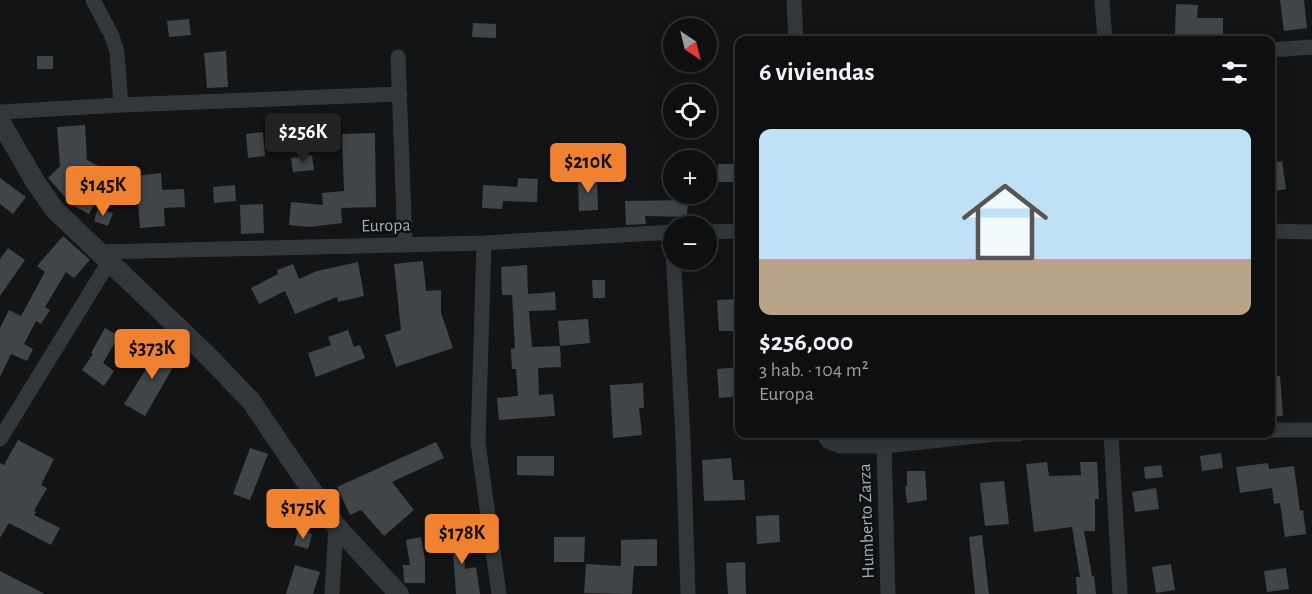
<!DOCTYPE html>
<html lang="es">
<head>
<meta charset="utf-8">
<style>
  body { margin:0; font-family:"Alegreya Sans",sans-serif; background:#171819; color:#f1f3f6; height:100vh; display:flex; flex-direction:column; font-size:22px; white-space:nowrap }
  * { box-sizing:border-box; margin:0 }
  p { font-size:20px; color:#9b9c9f }
  .icon { flex:none; width:33px; height:33px; fill:none; stroke:currentColor; stroke-width:2; stroke-linecap:round; stroke-linejoin:round }
  .map { position:relative; flex:1; overflow:hidden }
  .drawer { position:absolute; left:735px; top:36px; width:540px; height:402px; display:flex; flex-direction:column; background:#0e0f10; border-radius:12px; box-shadow:0 6px 24px #0002,0 0 0 2px #2e2f30 }
  .drawer>* { flex:none }
  .needle { width:39px; rotate:145deg }
  .fabs { position:absolute; left:663px; top:18px; display:grid; gap:12px }
  .fabs a { display:grid; place-items:center; width:54px; height:54px; border-radius:50%; background:#0e0f10; box-shadow:0 6px 24px #0002,0 0 0 2px #2e2f30; font-size:30px }
  .price { position:absolute; translate:-50% -51px; padding:0 14px; border-radius:6px; background:#f08130; color:#111; font-size:20px; line-height:39px; filter:drop-shadow(0 2px 3px #0008) }
  .price::after { content:''; position:absolute; left:50%; top:36px; width:18px; height:14px; margin-left:-9px; background:inherit; clip-path:polygon(0 0,100% 0,50% 100%) }
  .price.on { background:#222; color:#fff }
  ul { padding:0; list-style:none }
  li { display:grid; align-content:center; gap:12px; height:318px; padding:0 24px }
  li span { display:grid; place-items:center; height:186px; border-radius:12px; color:#555 }
  li>.icon { margin-inline-start:auto }
  span .icon { width:108px; height:108px; fill:#fffc; stroke-width:1 }
  li b { font-size:26px }
  h2 { display:flex; justify-content:space-between; align-items:center; height:72px; padding:0 24px; font-size:26px }
  .map>svg:first-child { display:block }
</style>
</head>
<body>
<div class="map">
<svg width="1312" height="594" viewBox="0 0 1312 594">
  <rect width="100%" height="100%" fill="#131415"/>
  <path fill="#424548" d="M1280,0H1304L1307,28L1284,31Z
    M1176,4L1198,5L1197,18H1223V34L1175,35Z
    M189,19L191,35L169,37L167,21Z
    M473,23L496,24V38L472,37Z
    M226,51L228,87L207,88L204,53Z
    M37,56H53V69H37Z
    M85,125L87,160L112,173L89,214L72,205L48,178L60,166L57,127Z
    M263,132L265,156L248,158L246,134Z
    M375,133L376,207L341,208L342,223L310,227L289,225L291,202L323,205L322,193L344,191L342,134Z
    M312,155L314,170L293,172L291,158Z
    M1282,161L1286,189L1270,192V163Z
    M718,164H740V182H718Z
    M161,173L162,190L184,189L185,207L164,208L165,226L140,228L136,176Z
    M597,177L598,210L579,211L578,178Z
    M0,178L26,197L13,214L0,204Z
    M518,178L538,179L537,202L503,201L502,209L482,208L483,185L517,187Z
    M235,185L236,201L214,203L213,187Z
    M688,200L687,217L645,216L646,224L626,225L625,201Z
    M263,204L264,233L241,234L240,205Z
    M98,208L113,213L108,226L94,221Z
    M63,236L90,260L74,278L66,272L45,307L50,310L41,324L36,321L24,344L33,349L27,361L11,354L0,377V328L9,310L21,316L45,272L37,266Z
    M8,248L25,260L0,296V259Z
    M423,261L426,291L441,290V313L453,348L396,367L385,335L401,330L394,264Z
    M358,262L364,296L338,302L337,297L295,314L285,291L259,304L251,288L278,274L277,270L293,264L299,279L317,271Z
    M527,265L528,294L555,292L556,310L529,311L532,347L560,346L561,367L538,368L539,395L553,394L555,416L499,420L497,398L518,396L516,369H512L511,349L515,348L512,295H502L501,267Z
    M592,280H605V298H593Z
    M740,299V331H719L717,300Z
    M588,319L590,343L560,346L558,321Z
    M105,328L119,336L103,363L114,371L104,386L82,370L93,354L91,353Z
    M348,330L354,347L360,345L365,358L316,377L308,353L331,345L328,337Z
    M162,344L180,355L145,416L124,404Z
    M740,367V396L719,398L717,369Z
    M1270,376H1280L1283,416L1270,417Z
    M643,383L644,408H639L642,435L613,438L610,385Z
    M18,440L54,459L41,485L47,488L34,511L36,512L34,515L60,528L51,545L9,523L0,538V463L4,465Z
    M436,442L444,458L392,482L414,510L384,536L361,510L350,515L337,487Z
    M250,448L268,454L250,500L233,494Z
    M1221,453L1223,468L1202,471L1200,456Z
    M517,456H554V476L517,475Z
    M731,458L733,480H744L745,500L704,501L702,460Z
    M1047,462L1049,476L1081,475L1080,462H1097L1099,499H1095V531H1084L1092,576H1094L1096,594H1077L1076,577H1080L1072,527L1034,532L1026,464Z
    M1268,463L1269,469L1294,466L1300,511L1303,510L1306,534L1285,537L1280,503L1274,504L1272,488L1240,493L1236,467Z
    M1161,465L1163,477L1145,479L1144,467Z
    M907,471H925L927,500L907,503L905,486H907Z
    M1004,481L1009,524L985,526L980,483Z
    M1156,488L1159,509L1135,512L1132,492Z
    M779,515L780,542L757,544L756,516Z
    M463,529L465,569L476,567L480,594H456L453,552H448L446,530Z
    M298,531L312,534L308,549L294,545Z
    M982,535L989,594H975L969,537Z
    M421,537L425,560V583H405L404,581L403,565H410L406,540Z
    M554,537H585L584,562H554Z
    M657,539V566H634L632,594L584,593L586,564L621,566V540Z
    M745,562L746,594H728L726,563Z
    M1171,564L1175,590L1156,593L1152,567Z
    M295,565L320,572L313,594H286Z
    M1286,568L1289,589L1267,592L1264,571Z
    M0,571L45,594H0Z"/>
  <g fill="none" stroke-linecap="round" stroke-linejoin="round">
    <path stroke="#34373a" stroke-width="15" d="M93,0L112,36L117,52L121,105
      M794,0L796,40
      M1102,0L1105,40
      M1270,50L1312,47
      M398,57L405,245
      M0,112L121,105L400,94
      M1270,231L1312,232
      M672,232L683,438L688,594
      M706,232L740,231
      M484,243L478,443L499,594
      M99,252L484,243L674,232
      M1270,430H1312
      M823,434L828,441L840,446H884L996,434H1019
      M1111,434L1120,594
      M0,439L109,262
      M884,446L888,594
      M332,594L336,526"/>
    <path stroke="#34373a" stroke-width="20" d="M0,121L36,183L55,210L206,354L251,401L336,526L399,594"/>
  </g>
  <g text-anchor="middle" dominant-baseline="central" stroke-width="5" stroke-linejoin="round" paint-order="stroke">
    <g font-size="18" fill="#a5aeb5" stroke="#0e0f10">
      <text transform="translate(386 226) rotate(-1)">Europa</text>
      <text transform="translate(867 521) rotate(-92)">Humberto Zarza</text>
    </g>
  </g>
</svg>
<div class="fabs">
<a><svg class="needle" viewBox="-14 -14 28 28"><path d="M0-13l5 13h-10z" fill="#e53935"/><path d="M0 13l5-13h-10z" fill="#9b9c9f"/></svg></a>
<a><svg class="icon" aria-label="locate" viewBox="0 0 24 24"><circle cx="12" cy="12" r="6"/><path d="M12 2v4M12 18v4M2 12h4M18 12h4"/></svg></a>
<a>+</a>
<a>−</a>
</div>
<b class="price on" style="left:303px;top:164px">$256K</b>
<b class="price" style="left:588px;top:194px">$210K</b>
<b class="price" style="left:103px;top:217px">$145K</b>
<b class="price" style="left:152px;top:380px">$373K</b>
<b class="price" style="left:303px;top:540px">$175K</b>
<b class="price" style="left:462px;top:565px">$178K</b>
<section class="drawer">
<h2>6 viviendas<svg class="icon" aria-label="filters" viewBox="0 0 24 24"><path d="M4 7h16M4 17h16"/><circle cx="9" cy="7" r="2"/><circle cx="15" cy="17" r="2"/></svg></h2>
<ul>
<li><span style="background:linear-gradient(#bfe0f5 70%,#b9a48a 0)"><svg class="icon" aria-label="home" viewBox="0 0 24 24"><path d="M3 11l9-7 9 7M6 9v11h12V9"/></svg></span><div><b>$256,000</b><p>3 hab. · 104 m²</p><p>Europa</p></div></li>
</ul>
</section>
</div>
</body>
</html>
